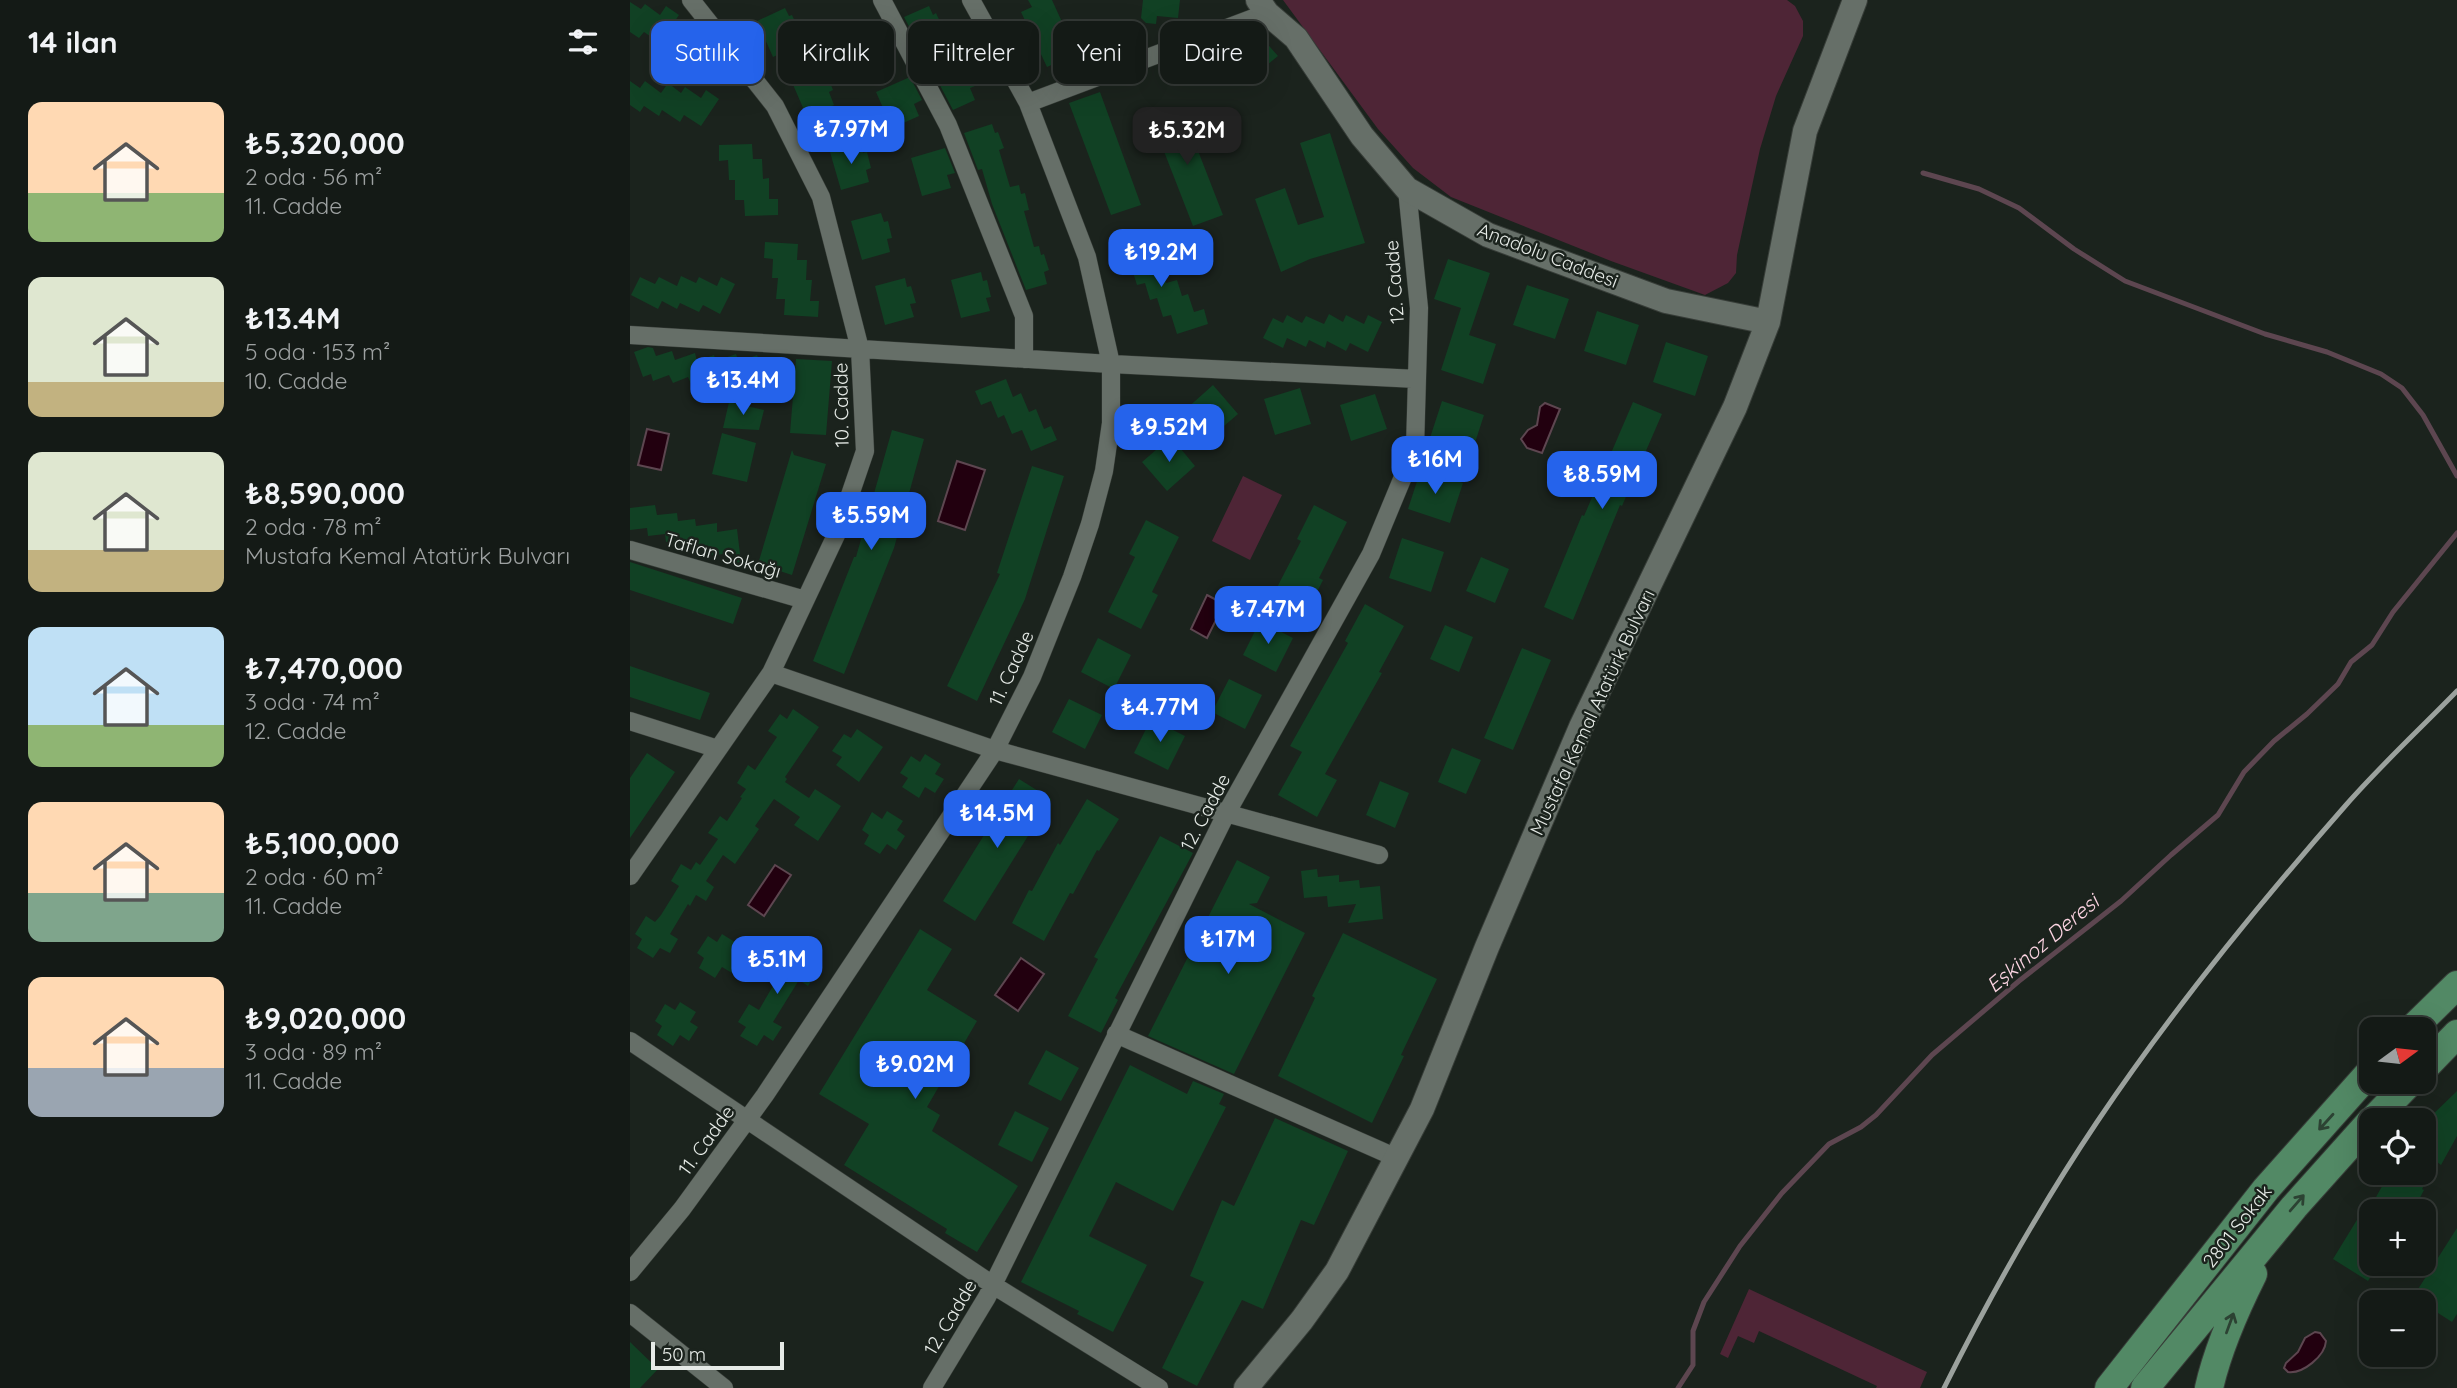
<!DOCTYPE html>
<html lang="tr">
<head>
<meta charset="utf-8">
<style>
  body { margin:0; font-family:Quicksand,sans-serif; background:#1d231f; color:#f1f3f6; height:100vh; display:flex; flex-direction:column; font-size:26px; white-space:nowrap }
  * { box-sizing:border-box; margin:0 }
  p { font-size:23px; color:#9da1a1 }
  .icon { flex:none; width:38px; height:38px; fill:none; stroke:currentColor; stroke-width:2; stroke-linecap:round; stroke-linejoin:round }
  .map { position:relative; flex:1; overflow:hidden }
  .details { display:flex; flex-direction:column; background:#141a16; width:630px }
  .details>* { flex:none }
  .hud { position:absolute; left:21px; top:21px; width:665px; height:63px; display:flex; gap:14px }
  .needle { width:46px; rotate:75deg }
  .buttons { position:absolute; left:1729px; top:1017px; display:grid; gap:14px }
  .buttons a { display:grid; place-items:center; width:77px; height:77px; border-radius:14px; background:#141a16; box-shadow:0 7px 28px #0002,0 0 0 2px #333835; font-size:35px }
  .scale { position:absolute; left:21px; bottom:18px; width:133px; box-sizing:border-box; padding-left:7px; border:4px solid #e6ebe7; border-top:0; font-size:19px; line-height:24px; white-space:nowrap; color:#e6ebe7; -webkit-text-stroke:5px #1b231d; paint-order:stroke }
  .price { position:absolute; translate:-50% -60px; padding:0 16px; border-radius:14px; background:#2563eb; color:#fff; font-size:23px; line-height:46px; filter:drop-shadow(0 2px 4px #0008) }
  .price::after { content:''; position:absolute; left:50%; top:42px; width:21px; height:16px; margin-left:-10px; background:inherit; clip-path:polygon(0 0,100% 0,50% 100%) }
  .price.on { background:#222; color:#fff }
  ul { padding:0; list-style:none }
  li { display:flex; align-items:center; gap:21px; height:175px; padding:0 28px }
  li span { display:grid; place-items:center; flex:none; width:196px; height:140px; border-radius:14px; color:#555 }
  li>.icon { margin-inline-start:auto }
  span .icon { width:84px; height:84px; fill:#fffc; stroke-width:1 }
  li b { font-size:30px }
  h2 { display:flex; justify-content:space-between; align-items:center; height:84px; padding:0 28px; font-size:30px }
  .tag { padding:0 24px; border-radius:14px; background:#141a16; box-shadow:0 7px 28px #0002,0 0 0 2px #333835; font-size:24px; line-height:63px }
  .tag.on { background:#2563eb; color:#fff }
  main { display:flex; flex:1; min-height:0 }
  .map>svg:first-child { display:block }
</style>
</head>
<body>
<main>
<section class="details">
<h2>14 ilan<svg class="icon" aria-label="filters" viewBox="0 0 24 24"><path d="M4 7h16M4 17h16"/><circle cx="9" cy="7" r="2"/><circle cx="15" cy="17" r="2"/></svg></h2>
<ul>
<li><span style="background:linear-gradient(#ffd9b3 65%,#8fb573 0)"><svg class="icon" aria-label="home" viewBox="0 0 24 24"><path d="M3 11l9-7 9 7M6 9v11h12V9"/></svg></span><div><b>₺5,320,000</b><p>2 oda · 56 m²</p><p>11. Cadde</p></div></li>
<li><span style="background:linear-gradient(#dfe7d0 75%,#c2b280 0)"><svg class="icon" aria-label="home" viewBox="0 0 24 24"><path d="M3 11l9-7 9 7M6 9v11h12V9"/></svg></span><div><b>₺13.4M</b><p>5 oda · 153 m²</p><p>10. Cadde</p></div></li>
<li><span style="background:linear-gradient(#dfe7d0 70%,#c2b280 0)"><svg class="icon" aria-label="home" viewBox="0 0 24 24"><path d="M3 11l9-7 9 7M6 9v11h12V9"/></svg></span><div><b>₺8,590,000</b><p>2 oda · 78 m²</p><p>Mustafa Kemal Atatürk Bulvarı</p></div></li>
<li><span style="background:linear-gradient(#bfe0f5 70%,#8fb573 0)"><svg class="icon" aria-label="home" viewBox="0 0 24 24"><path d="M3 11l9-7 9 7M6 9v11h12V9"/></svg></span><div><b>₺7,470,000</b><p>3 oda · 74 m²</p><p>12. Cadde</p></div></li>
<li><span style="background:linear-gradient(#ffd9b3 65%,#7fa58c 0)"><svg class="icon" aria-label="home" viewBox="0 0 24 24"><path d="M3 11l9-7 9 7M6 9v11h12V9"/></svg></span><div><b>₺5,100,000</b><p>2 oda · 60 m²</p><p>11. Cadde</p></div></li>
<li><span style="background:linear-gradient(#ffd9b3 65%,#9aa5b1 0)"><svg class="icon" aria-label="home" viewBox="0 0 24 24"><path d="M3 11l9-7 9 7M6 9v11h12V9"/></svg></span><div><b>₺9,020,000</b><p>3 oda · 89 m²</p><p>11. Cadde</p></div></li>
</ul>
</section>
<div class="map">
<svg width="1827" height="1388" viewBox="0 0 1827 1388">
  <rect width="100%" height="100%" fill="#1b231d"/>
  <path fill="#4e2536" d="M653,0H1157L1165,6L1173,21V36L1146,96L1130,149L1107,255L1106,273L1098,283L1075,295L981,261L821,197L783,168L748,129Z
    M613,476L652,495L620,560L582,541Z
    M1119,1289L1297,1372L1290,1388H1246L1247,1386L1129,1331L1124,1343L1108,1336L1098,1358L1090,1354Z"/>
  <path fill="#22000f" stroke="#5d4650" stroke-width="2" d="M915,403L930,409L912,453L897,448L891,439L898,430L907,425L910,407Z
    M17,429L39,434L31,470L8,465Z
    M327,461L355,470L335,530L308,521Z
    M577,595L594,604L577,638L561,629Z
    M145,865L161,875L134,916L118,905Z
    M391,958L414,974L388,1011L365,995Z
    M1685,1332L1690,1333L1696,1341C1695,1356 1673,1374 1658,1372L1654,1368L1656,1363L1668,1352L1675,1338Z"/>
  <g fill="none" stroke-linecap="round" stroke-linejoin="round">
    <path stroke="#5d4650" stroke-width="5" d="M1293,173L1349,189L1389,208L1444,249L1495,281L1635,334L1697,352L1751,374L1772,388L1793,415L1827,476
      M1048,1388L1063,1365V1331L1074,1302L1110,1246L1152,1193L1199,1144L1231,1127L1246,1115L1302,1055L1389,981L1491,901L1541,855L1588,815L1614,772L1644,741L1677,714L1708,684L1721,662L1742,645L1763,612L1827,533"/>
  </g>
  <path fill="#114124" d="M398,0H422L448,57L429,66L428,62L417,67L391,12L402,7Z
    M513,0H550L548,18L527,16L526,24L516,23L511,18Z
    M0,2L11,9L15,4L30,15L36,6L49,15L30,43L14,32L9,38L0,32Z
    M299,6L303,15L306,13L313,28L308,31L325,66L331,63L334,72L338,70L345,86L340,88L345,100L323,110L274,17Z
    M155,8L159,16L162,15L169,30L164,33L170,45L143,57L127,21Z
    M626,31L648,56L637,65L631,58L617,70L612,65L597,79L589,70L572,86L554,65L566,54L571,60L586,46L591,51L606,38L612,44Z
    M189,68L193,76L197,75L203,90L199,92L204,105L177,117L161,80Z
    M280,77L292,100L284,104L289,116L262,128L246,92Z
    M0,81L10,88L15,81L31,93L38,83L51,93L55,87L71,98L76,90L89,99L71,126L54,115L50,122L32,110L29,116L14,106L10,112L0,105Z
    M470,92L511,205L481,215L439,103Z
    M551,107L593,215L563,226L521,118Z
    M362,124L365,133L368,132L374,148L369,150L380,187L389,185L391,194L395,193L399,210L394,211L404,247L409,246L411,255L414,254L419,270L414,272L417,284L396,290L362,204L352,169L348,170L334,133Z
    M700,133L735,243L680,259L651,272L625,199L655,188L668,225L694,217L670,143Z
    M231,143L233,153L237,152L241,168L236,170L239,182L211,190L200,152Z
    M122,144L123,159H132L133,179L139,178V199H148V215L115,216L114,200H105V180H99L98,160L89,161V145Z
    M315,148L325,173L317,175L321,188L292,196L281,158Z
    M251,213L254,222L258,221L262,238L257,239L260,252L232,260L221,221Z
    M135,242L168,244L167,260H177L176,280H182L180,301H189L188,317L154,315L155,299H146L148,278H142L143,259L134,258Z
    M506,242L509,253L517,250L522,266L530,264L536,283L547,280L552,296L558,294L564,312L574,309L578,324L547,334L541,315L533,317L527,298L520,300L515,283L507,285L501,266L491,269L485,249Z
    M818,259L860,273L839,335L866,344L853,384L811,370L831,308L804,299Z
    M351,272L353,281L357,280L361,297L356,298L360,311L331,318L321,280Z
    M51,276L66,283L69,277L87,286L91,277L105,284L90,314L73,305L69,312L50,303L47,309L32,301L28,309L1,295L10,277L25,284L29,277L47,286Z
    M275,278L277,287L281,286L286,303L280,304L284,317L255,325L245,286Z
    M897,285L939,299L925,339L883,325Z
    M967,311L1009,325L996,365L954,351Z
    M699,314L713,322L716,315L734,324L738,315L752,322L738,352L720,343L716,351L697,341L695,348L679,340L676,347L657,338L653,348L633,338L643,318L653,323L657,315L672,323L676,316L694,324Z
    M1036,342L1078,356L1065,396L1023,382Z
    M18,347L23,348L26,356L42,351L45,360L65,353L67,361L84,355L86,361L106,354L109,362L127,355L139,386L100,400L104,380L84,388L80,377L61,384L58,377L43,383L39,375L23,381L21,374L13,377L4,352Z
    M166,359L202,361L196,435L160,433Z
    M376,379L383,397L391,393L399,412L406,409L414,429L421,426L427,440L401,451L392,430L382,434L374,415L368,418L361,401L351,405L345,391Z
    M583,385L608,414L579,439L555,410Z
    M670,388L681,424L645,435L634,399Z
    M745,394L757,429L721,441L710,405Z
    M812,401L854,415L841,455L799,441Z
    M99,402L134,410L129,430L93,428Z
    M1003,402L1032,414L992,506L990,505L943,620L914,607L952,515L954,516Z
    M262,430L294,439L264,548L214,674L183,661L224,557H226Z
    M92,433L126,443L117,482L82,474Z
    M541,437L565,466L537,491L512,462Z
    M162,450L164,455L196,464L162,575L128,564Z
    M402,466L434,476L395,599L347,701L317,686L370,574L367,573Z
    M791,469L833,483L820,523L778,509Z
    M25,505L27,515L47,513L48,521L65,519L66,526L87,523V532L107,529L111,562L95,564L94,554L75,556L74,549L57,551L56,540L36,542L35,534L18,536L17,528L0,530V508Z
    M684,505L717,522L689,578L693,580L676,614L642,597L671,541L667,539Z
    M516,520L549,537L522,592L528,595L511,629L478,612L505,557L499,554Z
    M772,538L814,552L801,592L759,578Z
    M851,557L879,569L865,603L836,591Z
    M0,562L112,598L103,624L0,590Z
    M735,604L774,626L749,672L752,673L695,774L707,780L687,817L648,795L672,752L660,746L718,643L715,641Z
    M630,621L663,638L646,672L613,655Z
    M815,625L843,637L829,672L800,659Z
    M468,638L501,655L484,689L451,672Z
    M892,648L921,660L883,750L854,738Z
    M0,666L80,693L70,720L0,697Z
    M599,679L632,695L615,729L582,712Z
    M439,699L472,715L455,749L422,732Z
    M163,709L189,727L155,777L157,779L155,782L179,798L185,789L211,806L188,841L164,825L170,817L144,799L125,826L129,829L105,864L93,855L76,881L84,887L76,901L66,895L60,906L58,904L40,934L48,939L40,953L30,948L23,958L7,948L12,939L5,934L16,916L25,922L31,915L49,886L41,881L51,864L61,870L66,862L70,865L88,839L78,833L90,816L97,821L112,798L110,797L116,789L107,783L118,765L125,770L147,737L138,731L150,714L157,719Z
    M521,719L555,736L538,770L504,753Z
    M227,729L253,747L229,782L206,765L212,757L202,751L214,734L221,738Z
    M822,748L851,760L836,794L808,782Z
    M17,753L45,772L0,838V778Z
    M295,754L311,764L305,774L314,779L305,793L295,787L289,798L272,787L278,778L270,773L281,756L290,762Z
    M389,779L421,799L345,921L313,901Z
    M750,781L779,793L765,828L736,815Z
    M457,799L489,819L469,851L467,850L443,894L440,893L414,941L382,923L399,890L402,891L428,843L430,845Z
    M257,811L273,821L267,830L275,836L266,850L257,844L250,854L234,844L239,835L232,830L242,812L252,819Z
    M530,836L563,853L485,998L488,1000L471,1033L438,1016L468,959L464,957Z
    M607,860L640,877L627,903L619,904L675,933L604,1074L518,1036Z
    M687,869L688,877L709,875V882L729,880L730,888L750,886L753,919L718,923L726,904L698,907L697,896L674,898L671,871Z
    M290,929L322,949L297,990L347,1021L297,1107L310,1115L302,1131L388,1186L347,1252L315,1233L317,1229L214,1165L239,1124L189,1094Z
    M713,933L807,979L771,1055L774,1056L742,1123L648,1076L685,998L682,996Z
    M92,934L108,944L102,954L110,959L102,973L92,967L85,978L69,968L74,958L67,953L78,936L87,942Z
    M168,948L184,958L178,967L187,972L178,986L169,980L143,1022L152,1027L143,1041L134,1035L127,1046L110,1036L116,1027L108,1022L119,1004L129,1010L151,972L143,966L154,949L163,955Z
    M50,1002L66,1012L60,1022L68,1027L59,1041L50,1035L43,1046L27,1035L32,1026L25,1021L35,1004L45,1010Z
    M416,1050L449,1068L431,1101L398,1084Z
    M500,1065L557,1094L563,1081L594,1094L589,1104L596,1107L543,1211L486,1182L459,1236L517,1265L483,1332L447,1314L449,1311L391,1282Z
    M1827,1091V1136L1811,1165L1807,1162L1792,1189L1794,1190L1783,1211H1741V1264L1748,1265L1738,1281L1703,1259L1741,1197V1206L1760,1172H1794V1123Z
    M385,1111L419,1128L402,1162L368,1145Z
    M645,1118L718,1151L684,1225L671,1220L633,1309L612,1300L567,1386L532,1368L574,1282L560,1276L592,1200L604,1206Z
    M1827,1228V1314L1822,1322L1783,1297Z
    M0,1342L28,1369L10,1388H0Z"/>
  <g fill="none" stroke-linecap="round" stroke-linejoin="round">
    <defs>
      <path id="street" d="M252,0L318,125L394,316V359
        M398,103L637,13
        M0,335L481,364L787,379
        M0,550L175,600
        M141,673L365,750L749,855
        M0,721L88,749
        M0,876L141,673L207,533L235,451L230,349L191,197L145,106L61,0
        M486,1034L767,1158
        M0,1041L363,1285L529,1388
        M0,1272L52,1209L135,1095L365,750L402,677L442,577L460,524L474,471L481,423V364L457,257L398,103L341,0
        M0,1313L94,1388
        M302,1388L357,1297L596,814L741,554L785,448L789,308L777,189"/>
      <path id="secondary" d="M628,0L637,13L666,38L732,136L777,189L858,235L1036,301L1138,322
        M616,1388L672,1320L707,1271L792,1109L857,947L951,727L1105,407L1138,322L1175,131L1225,0"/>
      <path id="primary" d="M1782,1029L1827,985
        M1794,1068L1827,1034
        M1743,1120L1780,1082
        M1479,1388L1636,1189L1741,1071
        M1515,1388L1664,1207L1741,1121
        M1579,1388C1588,1348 1605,1310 1623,1274"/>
    </defs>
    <use href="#street" stroke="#373d38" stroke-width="19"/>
    <use href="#secondary" stroke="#373d38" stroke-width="26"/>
    <use href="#primary" stroke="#373d38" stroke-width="30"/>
    <use href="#street" stroke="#666f68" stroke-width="18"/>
    <use href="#secondary" stroke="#666f68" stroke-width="24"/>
    <use href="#primary" stroke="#528965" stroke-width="28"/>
    <path stroke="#9ba19d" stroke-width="5" d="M1314,1388C1360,1296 1410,1207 1467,1122C1542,1010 1628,905 1716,805C1751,765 1790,729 1827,691"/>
  </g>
  <defs><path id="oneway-shaft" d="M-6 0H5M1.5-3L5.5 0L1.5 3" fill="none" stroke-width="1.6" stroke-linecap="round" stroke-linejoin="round" transform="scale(1.75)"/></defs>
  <g stroke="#2c4233">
    <use href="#oneway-shaft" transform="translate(1696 1122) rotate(132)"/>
    <use href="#oneway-shaft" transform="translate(1667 1203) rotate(-49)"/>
    <use href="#oneway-shaft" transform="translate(1600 1323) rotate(-70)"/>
  </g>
  <g text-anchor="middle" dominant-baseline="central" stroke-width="5" stroke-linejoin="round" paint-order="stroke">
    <g font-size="19" fill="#e6ebe7" stroke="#1b231d">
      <text transform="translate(918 255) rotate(21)">Anadolu Caddesi</text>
      <text transform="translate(764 282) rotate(-94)">12. Cadde</text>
      <text transform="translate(211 405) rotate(-91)">10. Cadde</text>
      <text transform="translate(93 555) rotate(16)">Taflan Sokağı</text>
      <text transform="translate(381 668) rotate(-65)">11. Cadde</text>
      <text transform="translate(962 712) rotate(-65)">Mustafa Kemal Atatürk Bulvarı</text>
      <text transform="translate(575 812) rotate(-62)">12. Cadde</text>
      <text transform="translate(76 1140) rotate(-54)">11. Cadde</text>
      <text transform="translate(1607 1226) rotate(-52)">2801 Sokak</text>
      <text transform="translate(320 1317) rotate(-59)">12. Cadde</text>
    </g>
    <g font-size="21" font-style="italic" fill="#fcd4e2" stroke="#1b231d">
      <text transform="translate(1412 943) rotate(-40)">Eşkinoz Deresi</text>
    </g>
  </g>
</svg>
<div class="buttons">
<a><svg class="needle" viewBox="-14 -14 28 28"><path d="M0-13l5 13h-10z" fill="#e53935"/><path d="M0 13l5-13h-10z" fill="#9da1a1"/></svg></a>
<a><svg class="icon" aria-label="locate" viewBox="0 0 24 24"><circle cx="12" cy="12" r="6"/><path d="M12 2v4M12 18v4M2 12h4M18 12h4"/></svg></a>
<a>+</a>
<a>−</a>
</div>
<div class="scale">50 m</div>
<b class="price" style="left:221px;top:166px">₺7.97M</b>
<b class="price on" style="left:557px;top:167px">₺5.32M</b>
<b class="price" style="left:531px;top:289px">₺19.2M</b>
<b class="price" style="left:113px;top:417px">₺13.4M</b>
<b class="price" style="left:539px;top:464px">₺9.52M</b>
<b class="price" style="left:805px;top:496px">₺16M</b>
<b class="price" style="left:972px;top:511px">₺8.59M</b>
<b class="price" style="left:241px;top:552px">₺5.59M</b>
<b class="price" style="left:638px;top:646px">₺7.47M</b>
<b class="price" style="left:530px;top:744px">₺4.77M</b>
<b class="price" style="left:367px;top:850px">₺14.5M</b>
<b class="price" style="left:598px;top:976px">₺17M</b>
<b class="price" style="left:147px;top:996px">₺5.1M</b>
<b class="price" style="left:285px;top:1101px">₺9.02M</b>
<div class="hud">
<a class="tag on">Satılık</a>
<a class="tag">Kiralık</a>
<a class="tag">Filtreler</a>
<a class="tag">Yeni</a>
<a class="tag">Daire</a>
</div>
</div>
</main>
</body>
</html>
